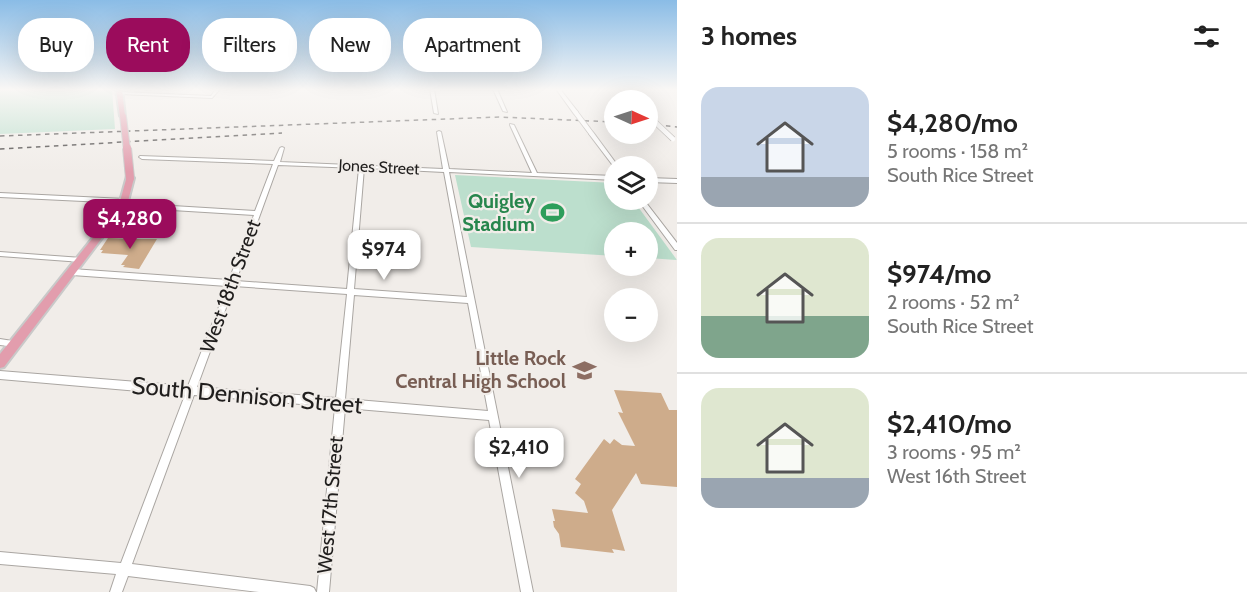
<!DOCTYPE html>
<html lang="en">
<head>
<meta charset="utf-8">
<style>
  body { margin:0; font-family:Cabin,sans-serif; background:#f2f2f2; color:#222; height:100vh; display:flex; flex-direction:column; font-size:22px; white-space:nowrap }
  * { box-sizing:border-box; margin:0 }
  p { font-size:20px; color:#767676 }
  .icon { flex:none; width:33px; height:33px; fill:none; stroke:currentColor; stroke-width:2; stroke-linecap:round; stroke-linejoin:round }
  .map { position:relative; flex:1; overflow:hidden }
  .details { display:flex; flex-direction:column; background:#fff; width:570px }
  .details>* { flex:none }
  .guide { position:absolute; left:18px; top:18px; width:568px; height:54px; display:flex; gap:12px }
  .needle { width:39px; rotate:93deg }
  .buttons { position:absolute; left:604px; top:90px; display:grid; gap:12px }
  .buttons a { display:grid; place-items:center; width:54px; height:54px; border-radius:50%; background:#fff; box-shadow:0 6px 24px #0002; font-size:30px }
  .price { position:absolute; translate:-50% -51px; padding:0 14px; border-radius:12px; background:#fff; color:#222; font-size:20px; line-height:39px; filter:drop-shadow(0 2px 3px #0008) }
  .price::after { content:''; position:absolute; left:50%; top:36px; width:18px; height:14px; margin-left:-9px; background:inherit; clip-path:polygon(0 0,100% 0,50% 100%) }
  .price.on { background:#9b0c5c; color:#fff }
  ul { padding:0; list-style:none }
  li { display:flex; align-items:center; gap:18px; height:150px; padding:0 24px }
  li+li { border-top:2px solid #e0e0e0 }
  li span { display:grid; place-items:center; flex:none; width:168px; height:120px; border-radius:18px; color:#555 }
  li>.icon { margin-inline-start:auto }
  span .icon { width:72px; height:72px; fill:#fffc; stroke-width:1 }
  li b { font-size:26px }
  h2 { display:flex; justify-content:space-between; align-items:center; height:72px; padding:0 24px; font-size:26px }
  .pill { padding:0 21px; border-radius:24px; background:#fff; box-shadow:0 6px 24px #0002; font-size:21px; line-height:54px }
  .pill.on { background:#9b0c5c; color:#fff }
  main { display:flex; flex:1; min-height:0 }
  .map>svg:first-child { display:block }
</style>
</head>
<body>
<main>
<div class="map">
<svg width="677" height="592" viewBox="0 0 677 592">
  <rect width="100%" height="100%" fill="#f1ede9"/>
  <path fill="#bcdfcd" d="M0,89H112L115,129L0,134Z
    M455,175L615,183V200H633L677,260L648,258V232H615V256L471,247Z"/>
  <path fill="#ceac8b" d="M108,238L131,239H157L139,269L123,267L125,265H121L128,255L101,253L103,250H100Z
    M614,390L661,393L669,410H677V487L641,484L636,473L612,510L625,551L612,549L614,553L561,547L559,534L554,527L553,521H555L552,509L588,513L584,501L575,493L581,484L575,479L604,439L610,444L614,439L622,445L635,446L618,412L623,413Z"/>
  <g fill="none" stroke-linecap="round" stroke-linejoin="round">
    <defs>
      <path id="minor" d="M216,89H220L212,98L120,94L118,93L120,92L211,96Z
        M430,89H434L438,114L434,113Z
        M493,89H497L507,112L503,111Z
        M556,89H560L578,112V114H574Z
        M620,89H625L635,100H631Z
        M648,114L658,122V124H654L648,117Z
        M510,124L514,125L537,173L615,176V180L449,172L533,592H521L489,420L345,408L329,592H317L335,407L194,395L132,564L310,586L314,588L316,592H259L128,576L122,592H110L116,574L0,564V552L121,563L185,395L0,379V371L188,386L227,286L72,275L68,272L72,269L229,280L254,215L123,207L120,205L123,203L255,211L273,164L142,159L139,157L140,156L274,161L280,148L282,147L284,148L280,162L443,169L437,132L439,131L441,132L449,169L532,173L510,125ZM278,165L359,168L347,289L236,281ZM364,168L444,172L467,297L354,289ZM234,286L347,294L336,398L197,387ZM354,295L468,303L488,411L345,399Z
        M589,132H593L618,166L614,167L589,134Z
        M648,178L677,179V183L648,182Z
        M0,193L125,199L128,201L125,203L0,197Z
        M638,200H644L677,243V250H675Z
        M0,252L82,258L85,260L82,262L0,256Z
        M0,339L19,342L20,344L19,346L16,347L0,345Z"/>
      <path id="major" d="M116,89H122L125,117L120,116Z
        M127,176L134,178L127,205L4,367L0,368V354L119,205Z"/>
    </defs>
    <use href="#minor" stroke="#aaa6a2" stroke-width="2"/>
    <use href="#major" stroke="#c9c9c9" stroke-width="4"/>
    <use href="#minor" fill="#fff" fill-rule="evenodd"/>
    <use href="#major" fill="#e29dad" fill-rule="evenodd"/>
    <path stroke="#444140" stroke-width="1.5" stroke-dasharray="4.5 4.5" stroke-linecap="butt" d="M648,124L677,127
      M0,136L499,117L615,122
      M0,149L282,133"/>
    <defs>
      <path id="minor-bridge" d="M576,113L591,133
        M656,123L673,139"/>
      <path id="major-bridge-far1" d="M123,116L127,150"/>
      <path id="major-bridge" d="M127,148L130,178"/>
    </defs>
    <use href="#minor-bridge" stroke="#aaa6a2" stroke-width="6" stroke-linecap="butt"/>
    <use href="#major-bridge-far1" stroke="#c9c9c9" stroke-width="8" stroke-linecap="butt"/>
    <use href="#major-bridge" stroke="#c9c9c9" stroke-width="10" stroke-linecap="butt"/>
    <use href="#minor-bridge" stroke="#fff" stroke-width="4.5"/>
    <use href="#major-bridge-far1" stroke="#e29dad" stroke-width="6"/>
    <use href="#major-bridge" stroke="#e29dad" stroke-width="8"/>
  </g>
  <linearGradient id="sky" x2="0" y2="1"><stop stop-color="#8abce6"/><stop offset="0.52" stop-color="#f9f7f5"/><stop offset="1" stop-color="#f9f7f5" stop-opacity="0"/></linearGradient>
  <rect width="677" height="172" fill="url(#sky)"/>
  <defs>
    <symbol id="stadium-bare" viewBox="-9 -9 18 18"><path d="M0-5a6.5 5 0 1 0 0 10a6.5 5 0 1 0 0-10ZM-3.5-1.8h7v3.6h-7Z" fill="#2e9e5b" stroke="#f1ede9" stroke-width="2.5" paint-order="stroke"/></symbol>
    <symbol id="school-bare" viewBox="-9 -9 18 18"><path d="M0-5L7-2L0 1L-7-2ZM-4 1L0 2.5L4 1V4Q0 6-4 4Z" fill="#8d6e63" stroke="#f1ede9" stroke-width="2.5" paint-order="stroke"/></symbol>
  </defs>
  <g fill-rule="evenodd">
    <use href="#stadium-bare" x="536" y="196" width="33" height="33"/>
    <use href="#school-bare" x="568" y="354" width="33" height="33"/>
  </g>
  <g text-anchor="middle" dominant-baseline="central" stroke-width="4.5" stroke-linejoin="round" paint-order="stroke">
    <g font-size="16" fill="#201e1d" stroke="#f1ede9">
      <text transform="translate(379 167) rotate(3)">Jones Street</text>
    </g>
    <g font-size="20" font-weight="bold" fill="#27864d" stroke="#f1ede9" text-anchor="end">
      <text x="535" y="201">Quigley<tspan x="535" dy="23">Stadium</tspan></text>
    </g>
    <g font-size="20" fill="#201e1d" stroke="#f1ede9">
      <text transform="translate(230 286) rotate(-70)">West 18th Street</text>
      <text transform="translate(330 505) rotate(-85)">West 17th Street</text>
    </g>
    <g font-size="20" font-weight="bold" fill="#785e54" stroke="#f1ede9" text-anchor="end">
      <text x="566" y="358">Little Rock<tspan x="566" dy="23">Central High School</tspan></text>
    </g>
    <g font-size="24" fill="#201e1d" stroke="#f1ede9">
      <text transform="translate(247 395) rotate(5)">South Dennison Street</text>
    </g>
  </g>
</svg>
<div class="buttons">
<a><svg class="needle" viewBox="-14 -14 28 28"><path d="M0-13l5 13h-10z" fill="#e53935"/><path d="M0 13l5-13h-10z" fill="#767676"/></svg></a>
<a><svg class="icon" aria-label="layers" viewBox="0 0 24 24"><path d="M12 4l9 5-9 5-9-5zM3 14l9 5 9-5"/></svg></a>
<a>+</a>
<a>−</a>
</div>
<b class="price on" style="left:130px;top:250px">$4,280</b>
<b class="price" style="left:384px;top:281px">$974</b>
<b class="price" style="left:519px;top:479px">$2,410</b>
<div class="guide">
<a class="pill">Buy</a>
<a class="pill on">Rent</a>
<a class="pill">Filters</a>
<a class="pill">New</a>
<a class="pill">Apartment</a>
</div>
</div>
<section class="details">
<h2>3 homes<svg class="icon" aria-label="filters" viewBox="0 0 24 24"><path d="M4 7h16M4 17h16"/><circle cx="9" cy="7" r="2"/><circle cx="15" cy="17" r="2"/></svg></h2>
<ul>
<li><span style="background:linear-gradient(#c9d6e8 75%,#9aa5b1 0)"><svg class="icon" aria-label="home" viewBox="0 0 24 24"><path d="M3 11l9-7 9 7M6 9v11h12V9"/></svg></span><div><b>$4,280/mo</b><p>5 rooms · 158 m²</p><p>South Rice Street</p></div></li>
<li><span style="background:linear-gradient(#dfe7d0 65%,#7fa58c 0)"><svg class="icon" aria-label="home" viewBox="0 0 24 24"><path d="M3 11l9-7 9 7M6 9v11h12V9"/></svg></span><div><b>$974/mo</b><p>2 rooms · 52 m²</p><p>South Rice Street</p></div></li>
<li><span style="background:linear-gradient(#dfe7d0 75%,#9aa5b1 0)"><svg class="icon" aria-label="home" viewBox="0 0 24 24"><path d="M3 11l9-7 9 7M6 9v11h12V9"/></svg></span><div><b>$2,410/mo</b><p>3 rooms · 95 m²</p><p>West 16th Street</p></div></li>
</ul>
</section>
</main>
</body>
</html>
